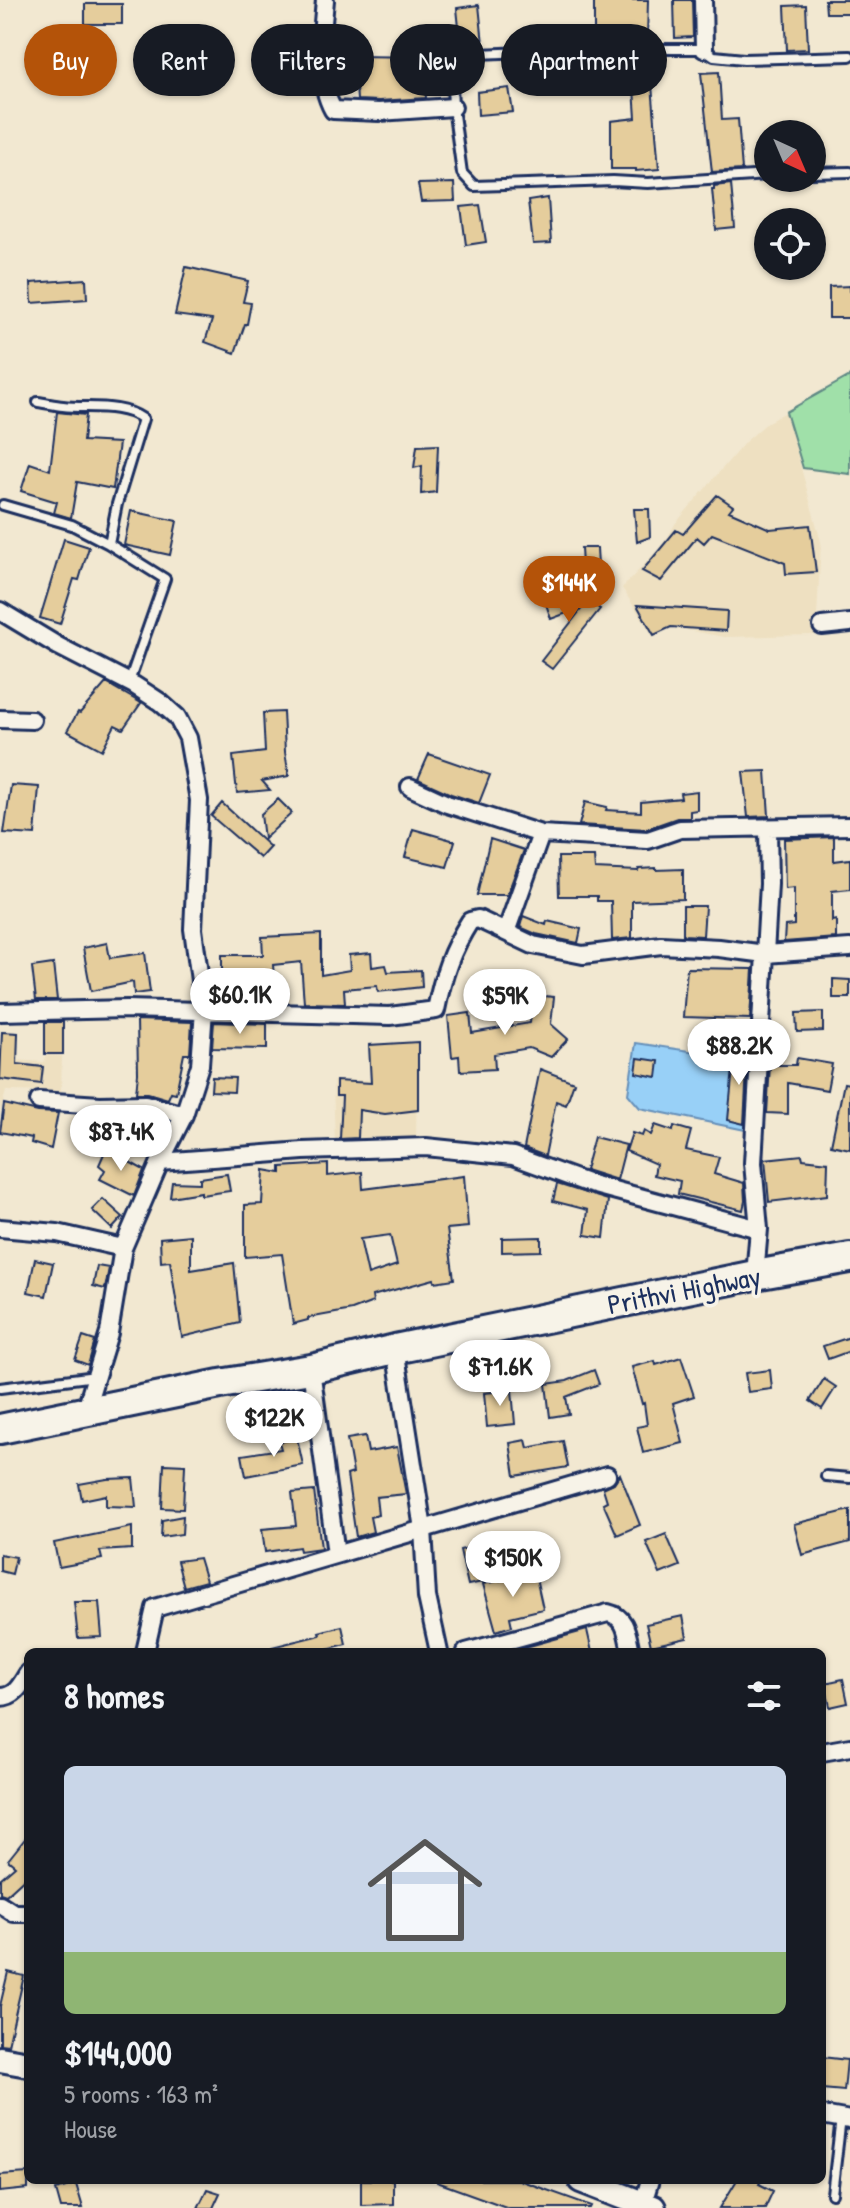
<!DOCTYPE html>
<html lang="en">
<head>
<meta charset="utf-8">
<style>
  body { margin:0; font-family:"Patrick Hand",sans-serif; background:#20242c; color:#f1f3f6; height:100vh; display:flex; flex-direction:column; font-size:30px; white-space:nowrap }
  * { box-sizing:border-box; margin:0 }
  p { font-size:26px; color:#9ea1a6 }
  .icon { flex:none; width:44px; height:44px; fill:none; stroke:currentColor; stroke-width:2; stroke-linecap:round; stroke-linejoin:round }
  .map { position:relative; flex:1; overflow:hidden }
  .sheet { position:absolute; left:24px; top:1648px; width:802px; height:536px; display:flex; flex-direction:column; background:#171b24; border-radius:12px; box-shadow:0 2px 6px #0004 }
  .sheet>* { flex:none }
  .top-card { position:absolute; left:24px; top:24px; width:802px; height:72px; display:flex; gap:16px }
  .needle { width:52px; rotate:136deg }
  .tools { position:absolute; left:754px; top:120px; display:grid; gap:16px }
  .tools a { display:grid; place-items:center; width:72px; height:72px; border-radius:50%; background:#171b24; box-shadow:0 2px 6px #0004; font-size:40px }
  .price { position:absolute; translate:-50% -68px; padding:0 18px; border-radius:28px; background:#fff; color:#222; font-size:26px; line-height:52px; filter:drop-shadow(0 2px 4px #0008) }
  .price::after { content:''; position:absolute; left:50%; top:48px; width:24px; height:18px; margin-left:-12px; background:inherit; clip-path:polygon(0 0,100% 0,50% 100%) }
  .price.current { background:#b45309; color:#fff }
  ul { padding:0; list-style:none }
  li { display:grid; align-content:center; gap:16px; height:424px; padding:0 40px }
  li+li { border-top:2px solid #363941 }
  li span { display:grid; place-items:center; height:248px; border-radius:12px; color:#555 }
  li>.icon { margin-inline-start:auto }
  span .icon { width:144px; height:144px; fill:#fffc; stroke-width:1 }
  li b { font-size:34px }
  h2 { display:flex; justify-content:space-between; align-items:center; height:96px; padding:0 40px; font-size:34px }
  .chip { padding:0 28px; border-radius:36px; background:#171b24; box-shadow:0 2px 6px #0004; font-size:28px; line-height:72px }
  .chip.current { background:#b45309; color:#fff }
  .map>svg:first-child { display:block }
</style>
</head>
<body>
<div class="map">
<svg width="850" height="2208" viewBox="0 0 850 2208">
  <rect width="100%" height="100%" fill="#f2e8d1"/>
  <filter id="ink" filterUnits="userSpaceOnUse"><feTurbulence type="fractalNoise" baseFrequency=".0125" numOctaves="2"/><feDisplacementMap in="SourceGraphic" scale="16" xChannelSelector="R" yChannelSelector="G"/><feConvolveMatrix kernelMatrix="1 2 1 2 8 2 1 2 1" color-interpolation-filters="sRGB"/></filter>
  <g filter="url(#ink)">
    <path fill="#eee0c1" d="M786,412L821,542L816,635L724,637L672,627L653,636L622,588L656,552L668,537L675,524L745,442L768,422Z
      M47,1055L62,1056L61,1092L6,1091L0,1114V1059L44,1062Z
      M417,1078L416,1141L335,1143L333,1081Z"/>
    <path fill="#a0e0a9" stroke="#5e8884" stroke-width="2" d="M850,376V474L803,468L786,412Z"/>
    <path fill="#98d0f7" stroke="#6690ba" stroke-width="2" d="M636,1043L757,1061L750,1131L640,1108L628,1094Z"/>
    <path fill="#e5cd9c" stroke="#1b2f5e" stroke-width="2" fill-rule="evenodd" d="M594,0H648L647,39L594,41Z
      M674,0H692L693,37L675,38Z
      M825,0H850V13H826Z
      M85,4H122V24H85Z
      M479,5L483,44L461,47L457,8Z
      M806,5L808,49L787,50L785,6Z
      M354,56L423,57L426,98L379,101L357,100Z
      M719,72L722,120L738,119L742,170L712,172L701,73Z
      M633,73H651L659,169L636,171V169H611V121L636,118Z
      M509,88L513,112L478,115L477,92Z
      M454,183L455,201L421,202L418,184Z
      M731,184L735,228L716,230L712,189H714V186Z
      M548,198L551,243L533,244L528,201Z
      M480,205L486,242L466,245L461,207Z
      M186,267L248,281L243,302L251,303L247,324H245L235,353L205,342L212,320L175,315Z
      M86,279L87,299L32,303L31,283Z
      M850,286V318H829V287Z
      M57,412L86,415L83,441L119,443L113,489L77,482L71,518L54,513L57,502L21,491L30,463L50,470Z
      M438,445L436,492L421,494L422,466L414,468L417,446Z
      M717,495L733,506L729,511L770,529L810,525L816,572L786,574L785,563L712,534L704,543L697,537L661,581L642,571L676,530L683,534Z
      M634,509H649L650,537L637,542Z
      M131,511L177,521L170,555L124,545Z
      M64,539L89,547L79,580L74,579L60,624L40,618Z
      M581,548H597L599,582L583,584Z
      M576,592L600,609L552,669L541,661L583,607L551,619L546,604Z
      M637,605L727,611L726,631L671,627L654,635Z
      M106,683L141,703L123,729L115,725L102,750L67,731L78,712L80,713Z
      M283,712L285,752L289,776L262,781L270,790L237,793L233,756L265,752L263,713Z
      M429,754L490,775L479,803L451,794L418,779Z
      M766,771L769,816L748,817L743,772Z
      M11,785L39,787L35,835L4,833Z
      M697,791V810L690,811V818H677L646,829L579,825L585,802L607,807L606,810L641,812V802L681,798L680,793Z
      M278,799L292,813L264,839L261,814Z
      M222,803L270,847L260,858L211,816Z
      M413,829L455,841L447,867L405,857Z
      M834,837V861L850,859V889L832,891V921L836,920V938L784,942L785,926L794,925V888L785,889L784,839Z
      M490,839L524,850L507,895H477Z
      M558,857H594L595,869L638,871L639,869L656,868V870L683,869V899L632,901V938L612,940L611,901H597V896H559Z
      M683,906H705L703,936L683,935Z
      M523,916L546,925L547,921L581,929L578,943L536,934L520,927Z
      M321,934V975L350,970L349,955L371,953L372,967L386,965L388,972L421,970L422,987L378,992L377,986L344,989L345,1004L304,1003L301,962L273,965L274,977L222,980V955H263L262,937Z
      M107,943L110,958L145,953L150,992L134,994L133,982L91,991L83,948Z
      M53,964L57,1000H36L32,967Z
      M687,968L753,969L750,1019L683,1017Z
      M833,979L850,980V998H833Z
      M533,995L554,997L551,1024L568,1039L551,1057L529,1048L494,1054L495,1069L460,1071L459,1056L452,1057L448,1016L470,1013L472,1033L530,1023Z
      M823,1012V1031L797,1032L796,1013Z
      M137,1020L192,1022L190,1054H184L176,1093L171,1092L168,1099L148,1093H136L138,1073Z
      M45,1022H63V1054H45Z
      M214,1022L267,1024V1049L212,1048Z
      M2,1032L18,1033L17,1064L43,1067L41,1084L0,1079Z
      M418,1042V1110L385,1114L359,1110L358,1138L340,1139L342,1096H336V1081L371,1083L369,1045Z
      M735,1048L748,1050L744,1124L728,1120Z
      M638,1058L659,1061L657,1077L636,1073Z
      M797,1058L832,1064L827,1090L788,1083V1114L767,1113L770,1065H796Z
      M540,1069L574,1082L566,1105L556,1101L545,1156L524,1148Z
      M212,1077L235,1078L234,1092L211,1091Z
      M844,1083L850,1084V1149L831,1145Z
      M4,1104L38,1112L58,1113L51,1149L31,1143L32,1138L0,1132Z
      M142,1115L162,1120L159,1128L140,1121Z
      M655,1125L673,1131L674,1126L691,1131L686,1150L719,1157L714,1174L744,1183L745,1201L743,1210L678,1194L680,1181L654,1175L656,1164L626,1151L632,1133L642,1136L644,1131L651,1135Z
      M594,1137L626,1145L617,1180L585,1170Z
      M106,1149L144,1170L134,1196L100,1179L105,1170L99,1165Z
      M802,1155L803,1159L828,1162L827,1195L769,1202L765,1159Z
      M328,1164V1176L362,1172L363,1189L464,1176L468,1227L447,1229L454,1279L435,1282L434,1279L372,1296L373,1302L352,1310L308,1318V1320L293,1324L282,1254L245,1257V1205L262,1204L264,1170L281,1173V1167ZM390,1235L397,1265L368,1275L360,1239Z
      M227,1174L230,1191L201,1195V1192L170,1197L172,1182L200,1183V1178Z
      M557,1184L608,1200L604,1238L585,1235L588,1210L553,1201Z
      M103,1199L123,1217L112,1229L92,1210Z
      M191,1235V1270L234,1263L240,1323L182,1337L170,1261L161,1262L160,1238Z
      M541,1237V1251L502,1252V1238Z
      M35,1259L53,1263L46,1296L28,1292Z
      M97,1266L109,1268L105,1289L93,1286Z
      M83,1337L95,1341L88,1365L75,1360Z
      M850,1337V1351L828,1359L823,1346Z
      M681,1357L694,1396L673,1403L683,1443L643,1453L637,1427L647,1425L644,1403L642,1404L632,1367L655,1361L656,1365Z
      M594,1370L599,1384L566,1397L569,1414L550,1417L546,1384L567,1381Z
      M770,1370L772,1389L748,1392L745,1373Z
      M824,1379L836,1387L822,1409L810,1401Z
      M512,1390L515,1424L487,1427L484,1393Z
      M365,1436L368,1452L397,1447L406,1494L376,1497L378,1515L370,1517L373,1532L356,1537L347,1475L353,1473L347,1439Z
      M297,1438L303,1465L246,1476L242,1455L281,1449L279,1442Z
      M526,1440L528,1448L563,1441L568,1467L515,1476L510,1443Z
      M164,1464L185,1465L183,1509L162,1508Z
      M620,1474L640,1525L617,1535L603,1503L607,1501L603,1488L614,1483Z
      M133,1478L136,1507L106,1506V1495L82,1500L79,1484L107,1479Z
      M314,1491L321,1548L300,1551L299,1547L265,1552L262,1529L296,1526L292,1493Z
      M850,1510V1542L802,1555L794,1524Z
      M183,1516L182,1534L161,1537L162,1520Z
      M132,1527V1549L100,1551L102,1559L59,1567L54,1543Z
      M666,1534L680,1566L660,1574L646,1542Z
      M484,1544L492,1580L468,1585L460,1550Z
      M0,1554L16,1557L12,1574L0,1571Z
      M199,1558L206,1581L184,1587L177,1561Z
      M535,1573L543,1609L510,1617L512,1626L496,1631L483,1584Z
      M74,1602H99L102,1637L78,1638Z
      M683,1616L687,1638L651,1646L646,1624Z
      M342,1626L346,1644L315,1652H272V1647L320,1635L319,1632Z
      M587,1630L592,1652H515V1650Z
      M843,1679L848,1703L830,1707L825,1683Z
      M28,1835V1877L27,1876L6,1895L0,1893V1879L15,1866L8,1860Z
      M8,1972L24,1976L8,2045L0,2044V2006Z
      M822,2057L847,2060L844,2091L822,2089Z
      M28,2173V2189L0,2192V2175Z
      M361,2180H393V2204L361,2205Z
      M437,2180H519L592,2206L591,2208H509L437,2182Z
      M737,2180H761L759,2184L773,2191L765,2208H720Z
      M76,2184L83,2208H61L56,2190Z
      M207,2189L220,2193L213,2208H198Z"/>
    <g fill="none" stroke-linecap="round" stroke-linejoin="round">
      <defs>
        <path id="service" d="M812,173L850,172
          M768,175L648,183L613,181L474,186L462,173L453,107L451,63L456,55L595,49H704L714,56L744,59L850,56
          M38,402C46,403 54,405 63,406C88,409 121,403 143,419L117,504L109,544
          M3,505L72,525L109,544L165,579L129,682
          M0,1388L96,1376
          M826,1476L850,1478
          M832,2194L841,2118"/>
        <path id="minor" d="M325,0C322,34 316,79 333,110L379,112L453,107
          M703,0L704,49
          M0,611L58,646L134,685L160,702L177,717L188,738L199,800L193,929L204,1010L200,1065L184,1115L160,1162L123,1248L109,1333L85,1412
          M822,626L850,623
          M0,719L32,720
          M410,787L447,804L541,834L648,840L680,829L850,826
          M506,932L541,834
          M0,1012L127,1009L390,1016L436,1010C443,975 451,951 470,921L478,919L533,945L583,955L661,945L719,948L765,954L850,948
          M39,1101L100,1105L145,1104L184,1115
          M160,1162L303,1151L426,1147L513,1156L587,1183L759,1229
          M0,1228L57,1233L123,1248
          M755,1275L759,1229L753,1163L769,884L768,829
          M395,1349L423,1529L427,1597L439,1652
          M311,1369L336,1554
          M145,1652L155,1608L607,1475
          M466,1652L608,1613C627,1617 627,1635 631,1652
          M0,1697C15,1697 21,1685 28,1673
          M822,1752L850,1747
          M0,1904L14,1913H28
          M822,2115L850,2120
          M636,2208L643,2203L650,2180"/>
        <path id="secondary" d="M0,2059L28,2064
          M581,2180L653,2208"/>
        <path id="trunk" d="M0,1429L220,1384L311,1369L395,1349L755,1275L850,1258"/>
      </defs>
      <use href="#service" stroke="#1b2f5e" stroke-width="14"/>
      <use href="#minor" stroke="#1b2f5e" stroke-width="22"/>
      <use href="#secondary" stroke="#1b2f5e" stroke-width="30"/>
      <use href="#trunk" stroke="#1b2f5e" stroke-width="34"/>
      <use href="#service" stroke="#f7f3e8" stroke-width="8"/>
      <use href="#minor" stroke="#f7f3e8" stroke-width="16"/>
      <use href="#secondary" stroke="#f7f3e8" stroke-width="24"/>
      <use href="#trunk" stroke="#f7f3e8" stroke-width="28"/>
    </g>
  </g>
  <g text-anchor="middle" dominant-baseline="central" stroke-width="7" stroke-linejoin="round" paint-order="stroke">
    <g font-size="28" fill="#1b2f5e" stroke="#f7f3e8">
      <text transform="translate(684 1290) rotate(-11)">Prithvi Highway</text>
    </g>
  </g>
</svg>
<div class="tools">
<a><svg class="needle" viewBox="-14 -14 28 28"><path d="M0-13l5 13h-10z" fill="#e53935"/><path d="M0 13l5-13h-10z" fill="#9ea1a6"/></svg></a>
<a><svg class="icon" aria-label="locate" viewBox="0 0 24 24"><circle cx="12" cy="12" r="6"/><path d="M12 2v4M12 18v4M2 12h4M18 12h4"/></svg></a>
</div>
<b class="price current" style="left:569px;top:624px">$144K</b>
<b class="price" style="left:240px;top:1036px">$60.1K</b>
<b class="price" style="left:505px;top:1037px">$59K</b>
<b class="price" style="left:739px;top:1087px">$88.2K</b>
<b class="price" style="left:121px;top:1173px">$87.4K</b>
<b class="price" style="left:500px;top:1408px">$71.6K</b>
<b class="price" style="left:274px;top:1459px">$122K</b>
<b class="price" style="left:513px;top:1599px">$150K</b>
<div class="top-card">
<a class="chip current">Buy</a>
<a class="chip">Rent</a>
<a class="chip">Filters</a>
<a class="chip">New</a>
<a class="chip">Apartment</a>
</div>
<section class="sheet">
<h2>8 homes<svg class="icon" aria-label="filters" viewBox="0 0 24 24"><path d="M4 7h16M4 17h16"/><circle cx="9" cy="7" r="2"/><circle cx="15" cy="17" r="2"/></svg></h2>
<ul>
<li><span style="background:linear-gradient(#c9d6e8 75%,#8fb573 0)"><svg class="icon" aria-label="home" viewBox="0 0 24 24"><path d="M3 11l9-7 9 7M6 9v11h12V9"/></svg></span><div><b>$144,000</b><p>5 rooms · 163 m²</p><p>House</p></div></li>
</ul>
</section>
</div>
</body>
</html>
